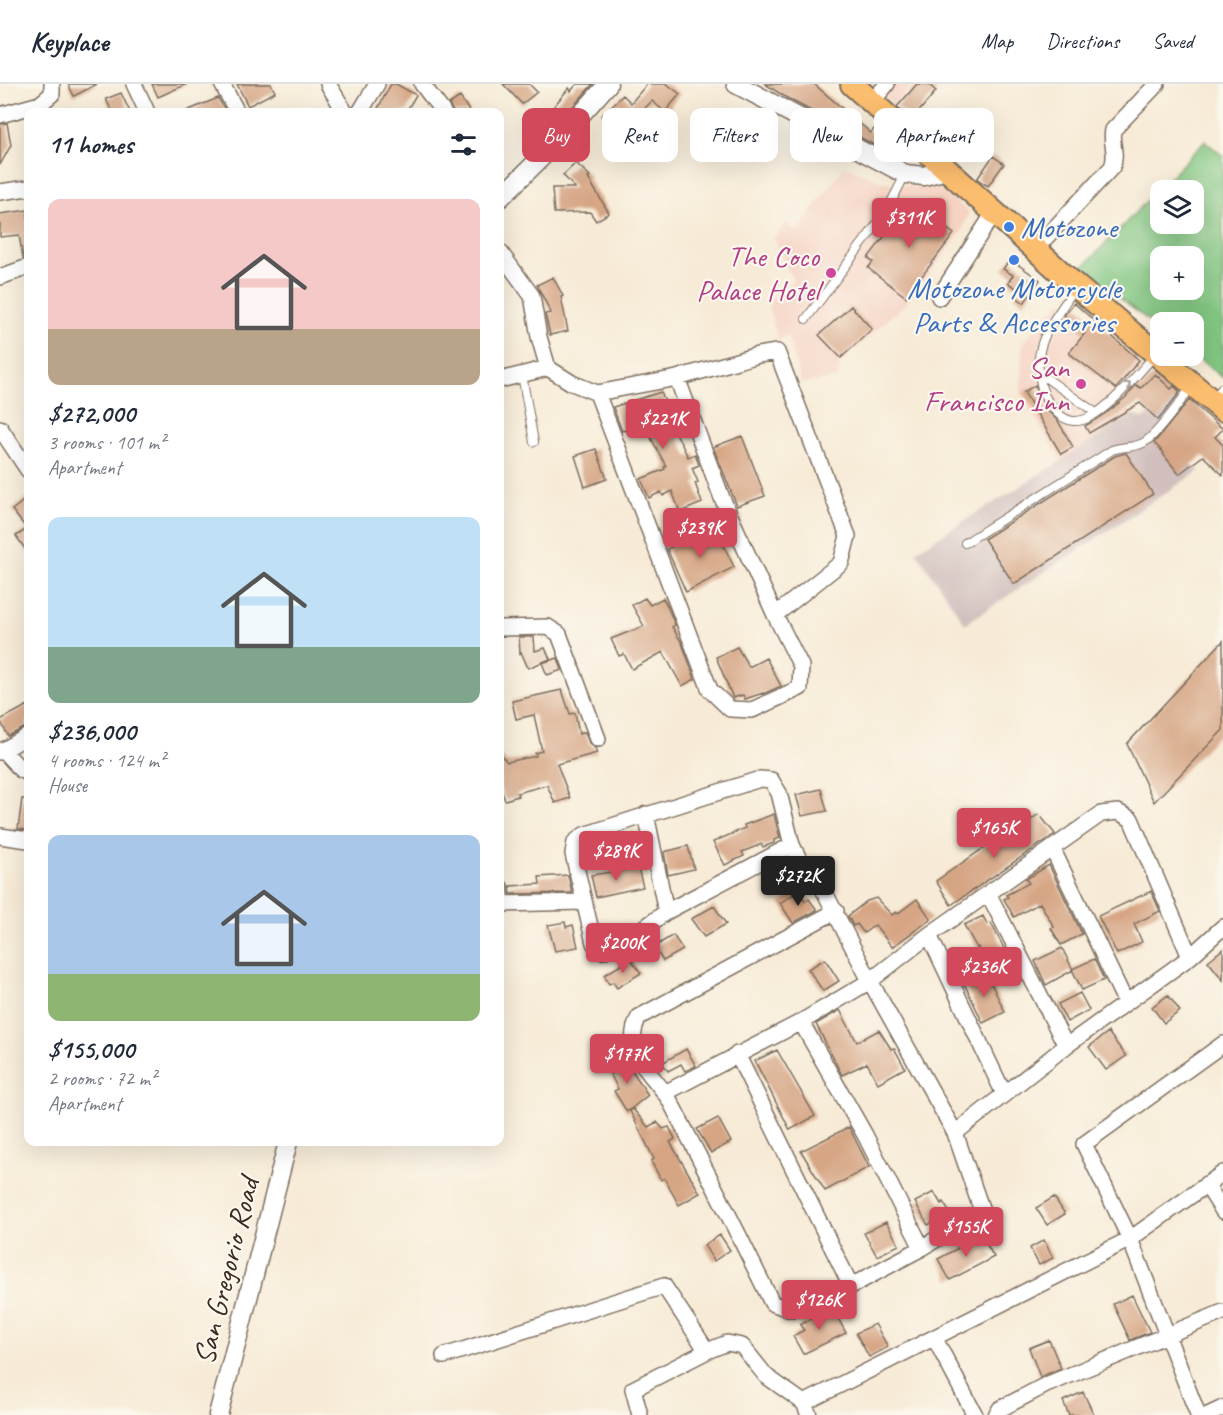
<!DOCTYPE html>
<html lang="en">
<head>
<meta charset="utf-8">
<style>
  body { margin:0; font-family:Caveat,sans-serif; background:#f2f2f3; color:#1f2937; height:100vh; display:flex; flex-direction:column; font-size:22px; white-space:nowrap }
  * { box-sizing:border-box; margin:0 }
  p { font-size:20px; color:#747a83 }
  .icon { flex:none; width:33px; height:33px; fill:none; stroke:currentColor; stroke-width:2; stroke-linecap:round; stroke-linejoin:round }
  .map { position:relative; flex:1; overflow:hidden }
  .side { position:absolute; left:24px; top:24px; width:480px; height:1038px; display:flex; flex-direction:column; background:#fff; border-radius:12px; box-shadow:0 6px 24px #0002 }
  .side>* { flex:none }
  .banner { position:absolute; left:522px; top:24px; width:570px; height:54px; display:flex; gap:12px }
  .fabs { position:absolute; left:1150px; top:96px; display:grid; gap:12px }
  .fabs a { display:grid; place-items:center; width:54px; height:54px; border-radius:12px; background:#fff; box-shadow:0 6px 24px #0002; font-size:30px }
  .price { position:absolute; translate:-50% -51px; padding:0 14px; border-radius:6px; background:#d1495b; color:#fff; font-size:20px; line-height:39px; filter:drop-shadow(0 2px 3px #0008) }
  .price::after { content:''; position:absolute; left:50%; top:36px; width:18px; height:14px; margin-left:-9px; background:inherit; clip-path:polygon(0 0,100% 0,50% 100%) }
  .price.selected { background:#222; color:#fff }
  ul { padding:0; list-style:none }
  li { display:grid; align-content:center; gap:12px; height:318px; padding:0 24px }
  li span { display:grid; place-items:center; height:186px; border-radius:12px; color:#555 }
  li>.icon { margin-inline-start:auto }
  span .icon { width:108px; height:108px; fill:#fffc; stroke-width:1 }
  li b { font-size:26px }
  h2 { display:flex; justify-content:space-between; align-items:center; height:72px; padding:0 24px; font-size:26px }
  .pill { padding:0 21px; border-radius:12px; background:#fff; box-shadow:0 6px 24px #0002; font-size:21px; line-height:54px }
  .pill.selected { background:#d1495b; color:#fff }
  header { display:flex; align-items:center; gap:36px; box-sizing:border-box; height:84px; padding:0 30px; background:#fff; border-bottom:2px solid #e0e1e3 }
  header strong { font-size:28px }
  nav { display:flex; gap:33px; margin-inline-start:auto; font-size:21px }
  .map>svg:first-child { display:block }
</style>
</head>
<body>
<header>
<strong>Keyplace</strong>
<nav><a>Map</a><a>Directions</a><a>Saved</a></nav>
</header>
<div class="map">
<svg width="1223" height="1331" viewBox="0 0 1223 1331">
  <rect width="100%" height="100%" fill="#fbf7ec"/>
  <filter id="ink" filterUnits="userSpaceOnUse"><feTurbulence type="fractalNoise" baseFrequency=".0167" numOctaves="2"/><feDisplacementMap in="SourceGraphic" scale="12" xChannelSelector="R" yChannelSelector="G"/><feConvolveMatrix kernelMatrix="1 2 1 2 8 2 1 2 1" color-interpolation-filters="sRGB"/></filter>
  <filter id="wash" filterUnits="userSpaceOnUse"><feTurbulence type="fractalNoise" baseFrequency=".008" numOctaves="4" result="noise"/><feDisplacementMap in="SourceGraphic" scale="24" xChannelSelector="R" yChannelSelector="G"/><feGaussianBlur stdDeviation="1.35" result="paint"/><feColorMatrix in="noise" values="0 0 0 0 0 0 0 0 0 0 0 0 0 0 0 0 0 1.4 0 .05"/><feComposite in="paint" operator="in"/></filter>
  <g filter="url(#wash)">
    <rect width="100%" height="100%" fill="#f7ebd7"/>
    <path fill="#f5d2c2" d="M872,0H913L894,22Z
      M844,82L883,98L917,103L932,98L969,128L961,148L907,218L840,279L838,294L801,300L788,251L778,258L768,220L793,196L774,155L786,138L797,148Z
      M1061,217L1149,289L1123,322L1133,330L1062,377L1021,311L1022,259Z"/>
    <path fill="#d1bfbd" d="M1169,309L1197,332L1173,362L1199,387L965,540L916,467L1061,377L1133,330L1144,335Z"/>
    <path fill="#81c681" stroke="#5e7850" stroke-width="1.5" fill-rule="evenodd" d="M1205,57L1223,72V294L1194,271V238H1161V246L1081,185ZM1161,106H1194V140H1161ZM1161,172H1194V206H1161Z"/>
    <g id="blocks">
      <path fill="#d6a584" d="M68,0H97L74,12Z
        M152,0H187L158,13Z
        M237,0H271L275,8L248,22Z
        M391,0H396L416,11L406,28H376Z
        M503,0H529L537,8L522,20Z
        M577,0H593L545,54L538,47L560,28L554,22L569,4L571,7Z
        M647,0H667L680,10L665,28L652,17L632,37L635,40L624,51L601,32L623,11L631,19Z
        M765,0H814L871,49L874,45L897,61L891,70L787,14Z
        M917,0H928L936,7L912,36L897,23Z
        M121,9L130,28H112L106,15Z
        M460,13L470,28H453L449,20Z
        M218,14L226,28H184Z
        M7,39L11,61L0,81V40Z
        M993,72L1004,80L988,102L977,95Z
        M576,79L590,92L588,94L609,129L596,137L590,128L554,129L552,104H575L563,91Z
        M911,117L954,150L906,213L868,184L873,178L868,174Z
        M28,126V173L23,174L19,151L0,153V130Z
        M1010,175L1040,196L1024,219L1014,211L1018,205L1008,199L1013,191L1003,185Z
        M553,193L563,212L561,213L568,247L550,251L545,230L551,229L537,201Z
        M1074,219L1139,276L1116,305L1069,269L1085,249L1064,231Z
        M851,222L872,245L841,274L819,251Z
        M1155,290L1171,305L1174,302L1180,308L1158,336L1140,319L1089,349L1085,342L1109,327L1126,313L1136,301L1141,304Z
        M1035,301L1045,324L1058,337L1073,363L1061,370L1024,308Z
        M661,308L673,338L676,337L681,347L676,349L688,373L695,370L699,381L692,384L698,398L695,399L702,419L680,428L672,407L663,412L661,408L649,414L641,395L665,385L664,383L666,382L644,341L622,347L613,323Z
        M1189,316L1223,345L1215,353L1223,361V391L1203,372L1179,390L1163,370L1164,369L1154,359Z
        M742,352L765,412L737,422L713,363Z
        M596,365L607,395L585,403L575,372Z
        M1126,369L1153,410L1014,500L984,455L1115,372Z
        M28,413V469L16,452L27,445L12,426Z
        M715,443L734,483L686,508L667,465Z
        M645,514L650,521L663,514L668,524L675,541L672,543L682,559L695,595L682,602L663,568L632,585L624,570L619,572L611,555L644,542L632,521Z
        M519,553H534L535,567L545,564L550,575L528,584L521,568L520,569Z
        M1223,557V646L1154,718L1127,660Z
        M737,563L749,583L766,574L781,602L763,610V609L745,615L743,611L733,614L716,573Z
        M558,574L562,586L547,591L542,579Z
        M562,606L570,630L575,629L579,650L585,648L589,659L595,664L597,669L557,680L570,714L555,719L547,701L517,709L518,712L505,716L500,704V670L507,678L536,672L535,669L542,667L534,631L516,635L512,617Z
        M28,621V642L8,652L0,636Z
        M821,705L827,727L802,732L796,711Z
        M22,715H28V746L18,745Z
        M774,730L780,754L774,756V759L763,763L762,760L742,768L744,772L725,781L713,758L745,744L744,741Z
        M1039,730L1055,750L951,821L936,797L994,757L995,758L1016,743L1018,745Z
        M688,762L694,785L668,791L664,768Z
        M1049,781L1082,850L1061,861L1051,844L1054,843L1040,819L1014,833L1004,815L1008,813L1006,811L1029,799L1026,795Z
        M638,784L643,803L596,813L591,791Z
        M568,791L572,809L511,810L510,802L540,800L539,793Z
        M799,807L805,817L809,815L817,826L793,839L780,819Z
        M1151,807L1160,827L1134,840L1142,858L1117,870L1098,832Z
        M876,814L892,831L896,828L897,830L917,815L931,835L892,863L875,841L864,849L857,840L853,842L848,832L867,817Z
        M714,822L726,840L704,853L691,835Z
        M983,832L987,840L991,839L1010,876L988,885L978,863L977,864L964,841Z
        M565,838L566,843L573,841L578,863L555,867L548,841Z
        M673,851L683,866L663,877L654,863Z
        M1062,864L1073,886L1046,901L1035,877Z
        M1223,865V896L1208,877Z
        M631,875L641,889L617,904L613,898L609,900L604,891Z
        M825,875L839,897L823,907L808,885Z
        M1094,875L1104,896L1082,906L1072,885Z
        M986,889L1005,928L983,939L964,899Z
        M1080,909L1089,926L1067,938L1058,920Z
        M1168,911L1180,927L1164,939L1152,923Z
        M840,926L857,958L879,946L891,965L894,964L905,984L878,999L867,979L842,991L816,940Z
        M1108,948L1126,972L1106,986L1089,963Z
        M686,965L696,982L685,987L681,980L668,987L662,979Z
        M777,966L815,1032L790,1046L755,977Z
        M624,974L648,1011L627,1028L614,1007L618,1005L607,984Z
        M633,1025L648,1043L657,1038L663,1045L669,1043L675,1055L670,1058L700,1109L679,1121L664,1094L661,1096L651,1077L654,1075L630,1027Z
        M718,1034L731,1058L711,1069L697,1045Z
        M849,1043L869,1083L825,1107L801,1067Z
        M934,1108L941,1120L943,1118L950,1129L928,1141L915,1118Z
        M1054,1113L1065,1130L1047,1141L1036,1124Z
        M886,1138L899,1161L877,1172L864,1149Z
        M720,1151L730,1166L714,1177L704,1161Z
        M975,1153L978,1158L984,1156L994,1173L950,1196L938,1175L962,1162L960,1160Z
        M1044,1156L1053,1174L1039,1181L1030,1164Z
        M1132,1211L1150,1248L1130,1256L1113,1220Z
        M827,1226L829,1229L834,1227L846,1249L803,1270L793,1252L804,1246L800,1241Z
        M875,1240L888,1263L869,1273L856,1249Z
        M1049,1256L1061,1284L1040,1293L1029,1264Z
        M1083,1308L1094,1331H1069L1063,1317Z"/>
    </g>
  </g>
  <g filter="url(#ink)">
    <use href="#blocks" fill-opacity="0" stroke="#7d6e5f" stroke-width="1.5"/>
    <g fill="none" stroke-linecap="round" stroke-linejoin="round">
      <defs>
        <path id="service" d="M1075,204C1065,220 1051,237 1044,254C1034,278 1038,310 1056,328C1066,337 1075,340 1088,334C1110,324 1139,289 1155,271
          M806,235L886,128L905,91
          M1039,289L1096,329
          M522,291L534,358
          M1213,315L1223,303
          M965,459L1112,366C1123,362 1134,364 1143,359C1156,353 1182,315 1192,302"/>
        <path id="minor" d="M134,0L147,28
          M222,0L237,28
          M328,0L345,28
          M422,0L443,28
          M872,18L887,0
          M360,28L377,0
          M0,31L40,20L52,10V0
          M0,108L28,104
          M1035,165L1112,83C1118,70 1110,59 1113,46L1157,0
          M500,168L532,212L539,253L548,284L572,299L597,309L677,294L758,271L777,268L848,452L841,479L775,531
          M0,193L28,183
          M939,213L994,129
          M500,296L548,284
          M597,309L710,606L730,625L752,626L800,604L801,582L775,531L722,414L677,294
          M0,344L28,386
          M500,544L548,543L559,550L598,655
          M3,666L21,686L28,689
          M0,668L28,652
          M646,730L666,828
          M0,752L28,756
          M792,761L666,828L629,855L603,867L594,859L573,770L575,758L584,751L760,695L771,696L779,709L792,761L808,793
          M1053,766L1126,919
          M821,801L870,897L955,1049L982,1127L922,1164L851,1202L800,1225H788L772,1219C739,1151 705,1084 670,1017C659,998 641,985 635,963C632,952 634,942 639,933L836,827
          M500,803L502,820
          M988,809L1066,962
          M500,820L583,818
          M929,851L1004,1010
          M801,938L865,1051L922,1164
          M737,970L851,1202
          M665,1009L801,938L870,897L929,851L1101,730L1118,728L1131,735L1190,873
          M955,1049L1066,962L1190,873L1223,843
          M1206,1100L1223,1127
          M935,1255L975,1331
          M444,1272L664,1202L707,1267
          M804,1319L1130,1155L1223,1089
          M640,1331L633,1305L707,1267L727,1259L742,1262L766,1292L804,1319L809,1331
          M996,1331L1000,1325L1046,1301L1223,1228
          M1198,1331L1130,1155L1084,1060L1223,960
          M1208,1331L1223,1324"/>
        <path id="tertiary" d="M736,0L905,90L924,92L947,86
          M500,114L554,61L608,0
          M218,1331L288,1058"/>
        <path id="primary" d="M852,0L1076,202L1223,326"/>
      </defs>
      <use href="#service" stroke="#7d6e5f" stroke-width="10"/>
      <use href="#minor" stroke="#7d6e5f" stroke-width="18"/>
      <use href="#tertiary" stroke="#7d6e5f" stroke-width="21"/>
      <use href="#primary" stroke="#7d6e5f" stroke-width="26"/>
      <use href="#service" stroke="#fff" stroke-width="8"/>
      <use href="#minor" stroke="#fff" stroke-width="15"/>
      <use href="#tertiary" stroke="#fff" stroke-width="18"/>
      <use href="#primary" stroke="#fbbd6e" stroke-width="22"/>
    </g>
    <defs><path id="oneway-chevron" d="M-2-3.5L2.5 0L-2 3.5" fill="none" stroke-width="1.6" stroke-linecap="round" stroke-linejoin="round" transform="scale(1.5)"/></defs>
    <use stroke="#a79f9a" href="#oneway-chevron" transform="translate(1127 301) rotate(-45)"/>
  </g>
  <g fill="#3f7fe0" stroke="#fbf7ec" stroke-width="2">
    <circle cx="1009" cy="143" r="6"/>
    <circle cx="1014" cy="176" r="6"/>
  </g>
  <g fill="#d1479c" stroke="#fbf7ec" stroke-width="2">
    <circle cx="831" cy="189" r="6"/>
    <circle cx="1081" cy="300" r="6"/>
  </g>
  <g text-anchor="middle" dominant-baseline="central" stroke-width="4.5" stroke-linejoin="round" paint-order="stroke">
    <g font-size="30" fill="#366cbe" stroke="#fbf7ec" text-anchor="start">
      <text x="1021" y="143">Motozone</text>
      <text x="1014" y="204" text-anchor="middle">Motozone Motorcycle<tspan x="1014" dy="34">Parts &amp; Accessories</tspan></text>
    </g>
    <g font-size="30" fill="#b23c85" stroke="#fbf7ec" text-anchor="end">
      <text x="819" y="172">The Coco<tspan x="819" dy="34">Palace Hotel</tspan></text>
      <text x="1069" y="283">San<tspan x="1069" dy="34">Francisco Inn</tspan></text>
    </g>
    <g font-size="30" fill="#3b2a1e" stroke="#fbf7ec">
      <text transform="translate(226 1187) rotate(-76)">San Gregorio Road</text>
    </g>
  </g>
</svg>
<div class="fabs">
<a><svg class="icon" aria-label="layers" viewBox="0 0 24 24"><path d="M12 4l9 5-9 5-9-5zM3 14l9 5 9-5"/></svg></a>
<a>+</a>
<a>−</a>
</div>
<b class="price" style="left:909px;top:165px">$311K</b>
<b class="price" style="left:663px;top:366px">$221K</b>
<b class="price" style="left:700px;top:475px">$239K</b>
<b class="price" style="left:994px;top:775px">$165K</b>
<b class="price" style="left:616px;top:798px">$289K</b>
<b class="price selected" style="left:798px;top:823px">$272K</b>
<b class="price" style="left:623px;top:890px">$200K</b>
<b class="price" style="left:984px;top:914px">$236K</b>
<b class="price" style="left:627px;top:1001px">$177K</b>
<b class="price" style="left:966px;top:1174px">$155K</b>
<b class="price" style="left:819px;top:1247px">$126K</b>
<div class="banner">
<a class="pill selected">Buy</a>
<a class="pill">Rent</a>
<a class="pill">Filters</a>
<a class="pill">New</a>
<a class="pill">Apartment</a>
</div>
<section class="side">
<h2>11 homes<svg class="icon" aria-label="filters" viewBox="0 0 24 24"><path d="M4 7h16M4 17h16"/><circle cx="9" cy="7" r="2"/><circle cx="15" cy="17" r="2"/></svg></h2>
<ul>
<li><span style="background:linear-gradient(#f6c9c9 70%,#b9a48a 0)"><svg class="icon" aria-label="home" viewBox="0 0 24 24"><path d="M3 11l9-7 9 7M6 9v11h12V9"/></svg></span><div><b>$272,000</b><p>3 rooms · 101 m²</p><p>Apartment</p></div></li>
<li><span style="background:linear-gradient(#bfe0f5 70%,#7fa58c 0)"><svg class="icon" aria-label="home" viewBox="0 0 24 24"><path d="M3 11l9-7 9 7M6 9v11h12V9"/></svg></span><div><b>$236,000</b><p>4 rooms · 124 m²</p><p>House</p></div></li>
<li><span style="background:linear-gradient(#a9c7e8 75%,#8fb573 0)"><svg class="icon" aria-label="home" viewBox="0 0 24 24"><path d="M3 11l9-7 9 7M6 9v11h12V9"/></svg></span><div><b>$155,000</b><p>2 rooms · 72 m²</p><p>Apartment</p></div></li>
</ul>
</section>
</div>
</body>
</html>
